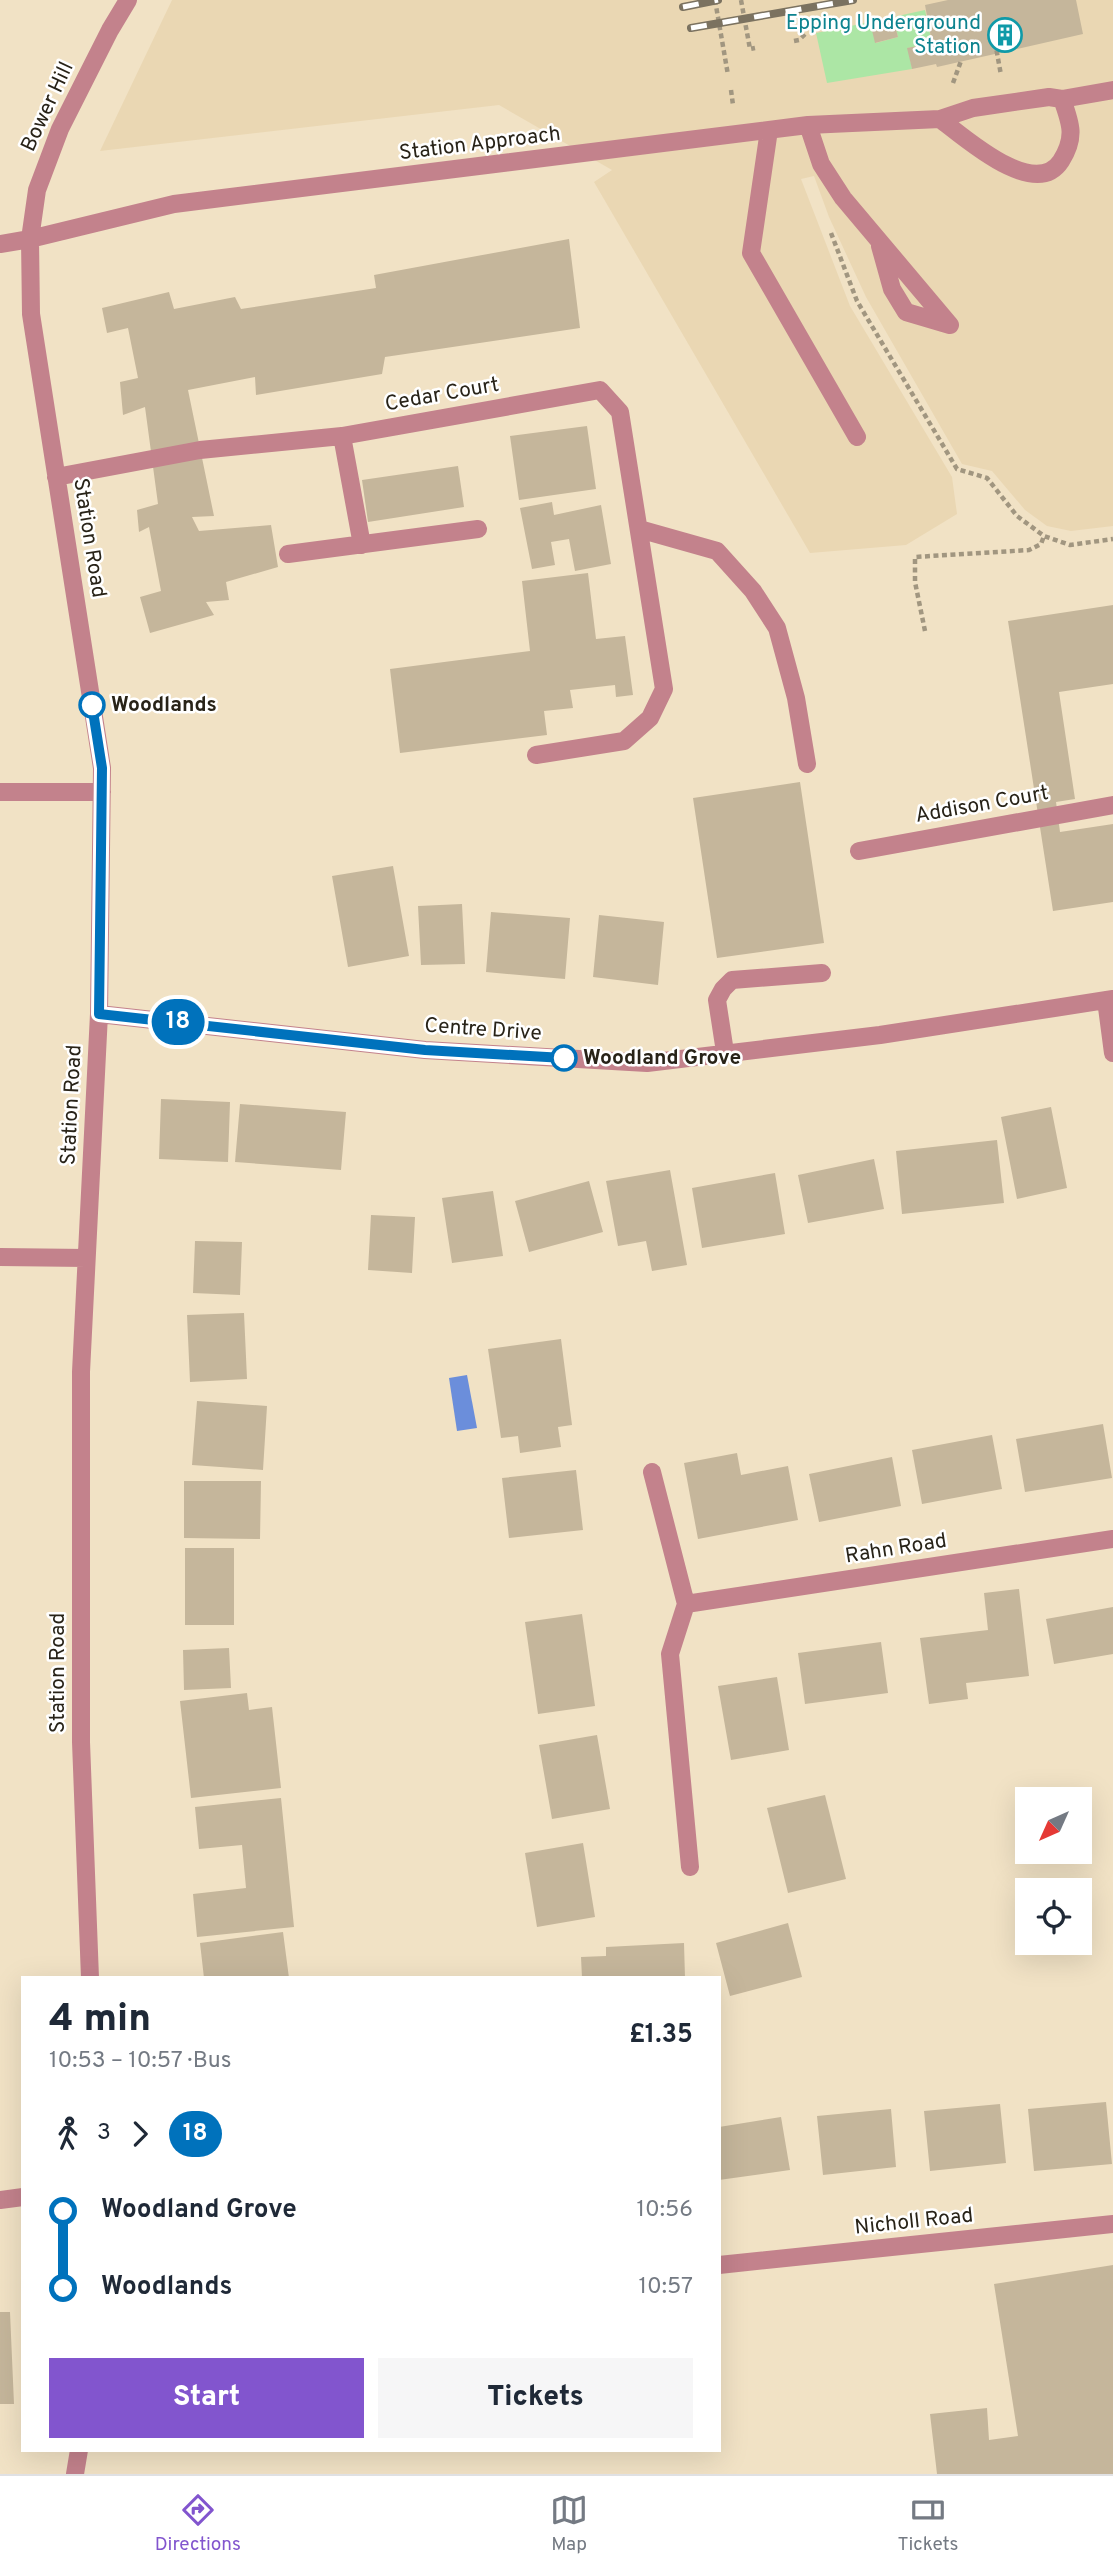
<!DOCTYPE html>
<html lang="en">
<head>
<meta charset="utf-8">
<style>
  :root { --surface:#fff; --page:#f6f6f7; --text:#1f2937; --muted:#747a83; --line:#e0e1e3; --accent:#8255ce }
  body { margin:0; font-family:Overpass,sans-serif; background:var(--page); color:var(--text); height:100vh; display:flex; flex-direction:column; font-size:26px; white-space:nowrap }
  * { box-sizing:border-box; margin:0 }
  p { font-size:23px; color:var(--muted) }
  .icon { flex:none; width:38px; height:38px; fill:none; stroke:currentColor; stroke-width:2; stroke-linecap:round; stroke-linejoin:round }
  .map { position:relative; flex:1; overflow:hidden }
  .panel { position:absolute; left:21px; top:1976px; width:700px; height:476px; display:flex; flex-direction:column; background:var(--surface); border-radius:0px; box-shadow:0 7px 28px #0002 }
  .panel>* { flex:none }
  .badge { padding:0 14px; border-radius:23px; font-size:24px; line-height:46px }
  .needle { width:46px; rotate:225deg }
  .controls { position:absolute; left:1015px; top:1787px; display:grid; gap:14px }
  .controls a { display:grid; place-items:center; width:77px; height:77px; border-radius:0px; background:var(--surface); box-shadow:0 7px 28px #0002; font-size:35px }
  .map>.badge { position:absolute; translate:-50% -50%; box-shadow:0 0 0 4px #fff }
  .legs { display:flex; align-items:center; gap:10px; height:77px; padding:0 28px; font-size:23px }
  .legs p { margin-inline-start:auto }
  .overview { display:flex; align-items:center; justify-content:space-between; height:119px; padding:0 28px }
  h1 { font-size:38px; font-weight:800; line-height:52px }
  .cta { display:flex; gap:14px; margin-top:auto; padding:14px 28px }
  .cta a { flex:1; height:80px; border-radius:0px; background:var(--accent); color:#fff; font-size:28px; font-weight:800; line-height:80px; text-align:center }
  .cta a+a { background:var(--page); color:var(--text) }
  ul { padding:0 28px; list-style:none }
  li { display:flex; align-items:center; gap:24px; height:77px; font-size:26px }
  li i { display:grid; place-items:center; width:10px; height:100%; margin:0 9px; background:currentColor }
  li i::after { content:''; width:18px; height:18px; margin:-9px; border:5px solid; border-radius:50%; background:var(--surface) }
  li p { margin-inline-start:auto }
  li:first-child i { background:linear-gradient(#0000 50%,currentColor 0) }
  li:last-child i { background:linear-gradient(currentColor 50%,#0000 0) }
  .dock { display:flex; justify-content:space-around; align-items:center; height:98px; border-top:2px solid var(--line); background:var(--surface); font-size:19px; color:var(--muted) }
  .dock a { display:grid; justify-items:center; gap:4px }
  .dock .active { color:var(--accent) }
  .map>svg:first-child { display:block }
</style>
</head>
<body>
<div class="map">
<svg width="1113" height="2474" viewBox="0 0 1113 2474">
  <rect width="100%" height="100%" fill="#f1e2c5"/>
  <!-- built -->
  <path fill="#ead7b3" d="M172,0H1113V526L1071,531L1047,526L1025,510L992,471L962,464L866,297L829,217L814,176L801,179L850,306L952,477L957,514L906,545L810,553L594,182L612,170L499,105L100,151Z"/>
  <!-- green -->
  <path fill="#ace6a5" d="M925,10L932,43L908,48L912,69L827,83L816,33L870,22L876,43L898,37L893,17Z"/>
  <!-- water -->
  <path fill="#6b8edb" d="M467,1375L477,1428L457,1431L449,1378Z"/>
  <!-- building -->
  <path fill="#c5b69b" d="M948,0H1076L1083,34L937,67L936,64L912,69L907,48L932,43L925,5Z
    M838,17L840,25L825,28L824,19Z
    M893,17L898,37L875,43L870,22Z
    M569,239L580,328L385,357L382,374L256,395L255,377L188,390L214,516L192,517L199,531L271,525L278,567L226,582L229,600L206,602L214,615L150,633L140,597L161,591L149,527L139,532L137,510L158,504L145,407L123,415L120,382L138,378L128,328L107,333L102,308L169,292L174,309L235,297L241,309L376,288L374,275Z
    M587,426L596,489L519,500L510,436Z
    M458,466L464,507L368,522L362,480Z
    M552,502L554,515L601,505L611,564L575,571L569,539L551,542L555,565L532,569L520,508Z
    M588,573L596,639L625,636L633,695L616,697L615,685L570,690L573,708L544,711L547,735L400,753L390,669L530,651L522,581Z
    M1113,605V684L1059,692L1075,799L1056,802L1060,832L1113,824V902L1053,911L1008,621Z
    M800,782L824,943L717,958L693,798Z
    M393,866L409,956L348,967L332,876Z
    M462,904L465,964L421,965L418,906Z
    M491,912L570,918L565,979L486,972Z
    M599,915L664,922L658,985L593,977Z
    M161,1099L230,1102L228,1162L159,1159Z
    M240,1104L346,1112L341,1170L235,1162Z
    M1051,1107L1067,1188L1017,1199L1001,1117Z
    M997,1140L1004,1203L902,1214L896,1151Z
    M874,1159L884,1209L808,1223L798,1175Z
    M670,1170L687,1265L652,1271L646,1241L618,1246L606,1181Z
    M775,1173L785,1234L702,1248L692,1188Z
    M589,1181L603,1232L529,1252L515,1201Z
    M493,1191L503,1256L452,1263L442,1198Z
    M371,1215L415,1217L412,1273L368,1270Z
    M195,1241L242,1242L240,1295L193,1293Z
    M244,1313L247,1379L190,1382L187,1315Z
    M561,1339L572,1425L558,1427L561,1447L520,1453L518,1436L501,1438L488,1349Z
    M197,1401L267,1406L263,1470L192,1465Z
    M1103,1424L1112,1478L1025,1492L1016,1439Z
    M992,1435L1002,1489L922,1504L912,1450Z
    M737,1453L741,1475L788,1466L798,1520L698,1539L684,1463Z
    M892,1457L901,1506L819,1522L809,1474Z
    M576,1470L583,1530L509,1538L502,1478Z
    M184,1481H261L260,1539L184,1538Z
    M185,1548H234V1625H185Z
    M1019,1589L1029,1676L966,1683L968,1699L929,1704L920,1638L988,1630L984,1593Z
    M1113,1607V1654L1054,1664L1046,1619Z
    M582,1614L595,1706L538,1714L525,1622Z
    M881,1642L888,1693L805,1704L798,1653Z
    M229,1648L231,1688L184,1690L183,1650Z
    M777,1677L789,1750L731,1760L718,1686Z
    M247,1693L249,1710L272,1707L281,1788L191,1798L180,1701Z
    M597,1735L610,1809L552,1819L539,1745Z
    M825,1795L846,1879L788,1893L767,1808Z
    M281,1798L294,1927L197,1937L193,1894L246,1888L242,1845L199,1849L195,1807Z
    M583,1843L595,1917L537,1927L525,1853Z
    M788,1923L802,1977L730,1996L716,1943Z
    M283,1932L289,1978H204L200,1943Z
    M684,1943L685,1978H582L581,1957L606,1956V1947Z
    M1106,2102L1112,2164L1034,2171L1028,2109Z
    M1000,2104L1006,2163L930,2171L924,2111Z
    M891,2109L896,2167L823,2175L817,2116Z
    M781,2117L790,2170L719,2180V2127Z
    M1113,2265V2474H937L930,2414L987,2408L989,2440L1018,2436L994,2284Z
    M0,2312H10L14,2404H0Z"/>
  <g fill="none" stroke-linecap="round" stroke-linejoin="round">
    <!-- path -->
    <path stroke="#a19680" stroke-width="4.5" stroke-dasharray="5 3.5" stroke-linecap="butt" d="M715,0L728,75
      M741,0L750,49L755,48
      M794,41L799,40L805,34
      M995,42L1001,75
      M953,83L961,61
      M731,90L733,105
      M831,233L857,301L957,469L987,478L1017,516L1044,536L1070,545L1113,539
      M925,631L915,582V557L1029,550L1041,544L1044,536"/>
    <!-- minor -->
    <path stroke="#c3828c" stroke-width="18" d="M1062,99L1113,90
      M808,125L821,164L843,198L950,325
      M769,130L751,253L857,437
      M0,244L30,239L174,204L808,125L940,119L973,108L1049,97L1062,99C1071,124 1076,137 1061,161C1035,201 964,137 940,119
      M880,246L892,289L906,312L950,325
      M342,436L362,545
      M56,477L200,450L342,436L600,390L620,412L664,689L650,718L624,741L536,755
      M639,529L717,551L753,591L777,628L796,698L807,764
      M288,554L478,529
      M0,792H102
      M859,851L1113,805
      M1106,1000L1113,1053
      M99,1014L425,1050L647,1063L880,1035L1113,999
      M725,1052L717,1000L723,989L732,980L822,973
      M0,1257L86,1258
      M652,1472L686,1604
      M690,1867L670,1654L686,1604L1113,1539
      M90,1978L81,1742V1372L99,1014L102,768L31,314L30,239L37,190L60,129L110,30L128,0
      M0,2200L23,2197
      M719,2265L1113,2224
      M75,2474L79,2450"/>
    <!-- rail casing -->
    <g stroke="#7b7260" stroke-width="8">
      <path id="rail" d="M683,7L718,0
        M691,28L853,0"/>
    </g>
    <!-- rail -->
    <use href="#rail" stroke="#fff" stroke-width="5" stroke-dasharray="16" stroke-linecap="butt"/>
  </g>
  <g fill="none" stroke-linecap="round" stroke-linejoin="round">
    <!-- line-1 casing -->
    <g stroke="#fff" stroke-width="16">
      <path id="line-1" d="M92,705L102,768L99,1014L425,1050L564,1058"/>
    </g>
    <!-- line-1 -->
    <use href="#line-1" stroke="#0072bc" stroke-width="10"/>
  </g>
  <!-- icons -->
  <defs>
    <g id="building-ring" transform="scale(1.75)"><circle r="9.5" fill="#fff" stroke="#0f9aa8" stroke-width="1.5"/><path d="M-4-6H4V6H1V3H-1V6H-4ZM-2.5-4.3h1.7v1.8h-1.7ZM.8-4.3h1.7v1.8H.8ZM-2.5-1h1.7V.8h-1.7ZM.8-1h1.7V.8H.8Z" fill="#0f9aa8"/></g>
  </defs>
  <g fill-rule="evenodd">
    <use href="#building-ring" x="1005" y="35"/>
  </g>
  <!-- markers -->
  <g fill="#fff" stroke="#0072bc" stroke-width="3.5">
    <circle cx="92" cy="705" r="12"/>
    <circle cx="564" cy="1058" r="12"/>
  </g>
  <g text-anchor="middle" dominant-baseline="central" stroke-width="5" stroke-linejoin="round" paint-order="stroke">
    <!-- culture labels -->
    <g font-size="21" fill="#0d838f" stroke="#fff" text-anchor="end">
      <text x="981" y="23">Epping Underground<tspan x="981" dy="24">Station</tspan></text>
    </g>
    <!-- street labels -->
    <g font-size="21" fill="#282318" stroke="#fff">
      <text transform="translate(48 107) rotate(-65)">Bower Hill</text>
      <text transform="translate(480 144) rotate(-7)">Station Approach</text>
      <text transform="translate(442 395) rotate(-10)">Cedar Court</text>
      <text transform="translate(89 538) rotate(81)">Station Road</text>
      <text transform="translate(982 805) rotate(-10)">Addison Court</text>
      <text transform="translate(483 1030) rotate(4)">Centre Drive</text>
      <text transform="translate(72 1105) rotate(-87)">Station Road</text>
      <text transform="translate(896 1549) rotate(-9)">Rahn Road</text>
      <text transform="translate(58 1673) rotate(-90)">Station Road</text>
      <text transform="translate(914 2222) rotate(-6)">Nicholl Road</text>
    </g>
    <!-- stop labels -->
    <g font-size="21" font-weight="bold" fill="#282318" stroke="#fff" text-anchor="start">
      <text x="111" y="705">Woodlands</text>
      <text x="583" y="1058">Woodland Grove</text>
    </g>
  </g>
</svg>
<div class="controls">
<a><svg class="needle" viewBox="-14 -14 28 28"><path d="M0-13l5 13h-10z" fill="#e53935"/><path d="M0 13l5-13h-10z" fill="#747a83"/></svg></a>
<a><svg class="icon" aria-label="locate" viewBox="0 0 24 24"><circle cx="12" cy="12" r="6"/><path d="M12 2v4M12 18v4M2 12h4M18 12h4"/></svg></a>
</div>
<b class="badge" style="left:178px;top:1022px;background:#0072bc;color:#fff">18</b>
<section class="panel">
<div class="overview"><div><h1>4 min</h1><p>10:53 – 10:57 · Bus</p></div><b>£1.35</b></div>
<div class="legs"><svg class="icon" aria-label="walk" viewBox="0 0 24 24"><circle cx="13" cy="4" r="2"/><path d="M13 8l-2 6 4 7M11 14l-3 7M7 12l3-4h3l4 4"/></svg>3<svg class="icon" aria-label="forward" viewBox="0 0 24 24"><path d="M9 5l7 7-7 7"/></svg><b class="badge" style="background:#0072bc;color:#fff">18</b></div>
<ul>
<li><i style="color:#0072bc"></i><b>Woodland Grove</b><p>10:56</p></li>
<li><i style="color:#0072bc"></i><b>Woodlands</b><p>10:57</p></li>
</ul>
<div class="cta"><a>Start</a><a>Tickets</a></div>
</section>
</div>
<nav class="dock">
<a class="active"><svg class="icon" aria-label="directions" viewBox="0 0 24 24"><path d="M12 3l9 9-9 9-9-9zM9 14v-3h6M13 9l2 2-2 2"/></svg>Directions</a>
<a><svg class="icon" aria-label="map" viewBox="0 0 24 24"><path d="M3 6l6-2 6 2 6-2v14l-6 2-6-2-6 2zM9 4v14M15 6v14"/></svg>Map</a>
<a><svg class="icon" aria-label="tickets" viewBox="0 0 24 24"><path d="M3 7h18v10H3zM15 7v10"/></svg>Tickets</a>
</nav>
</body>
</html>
